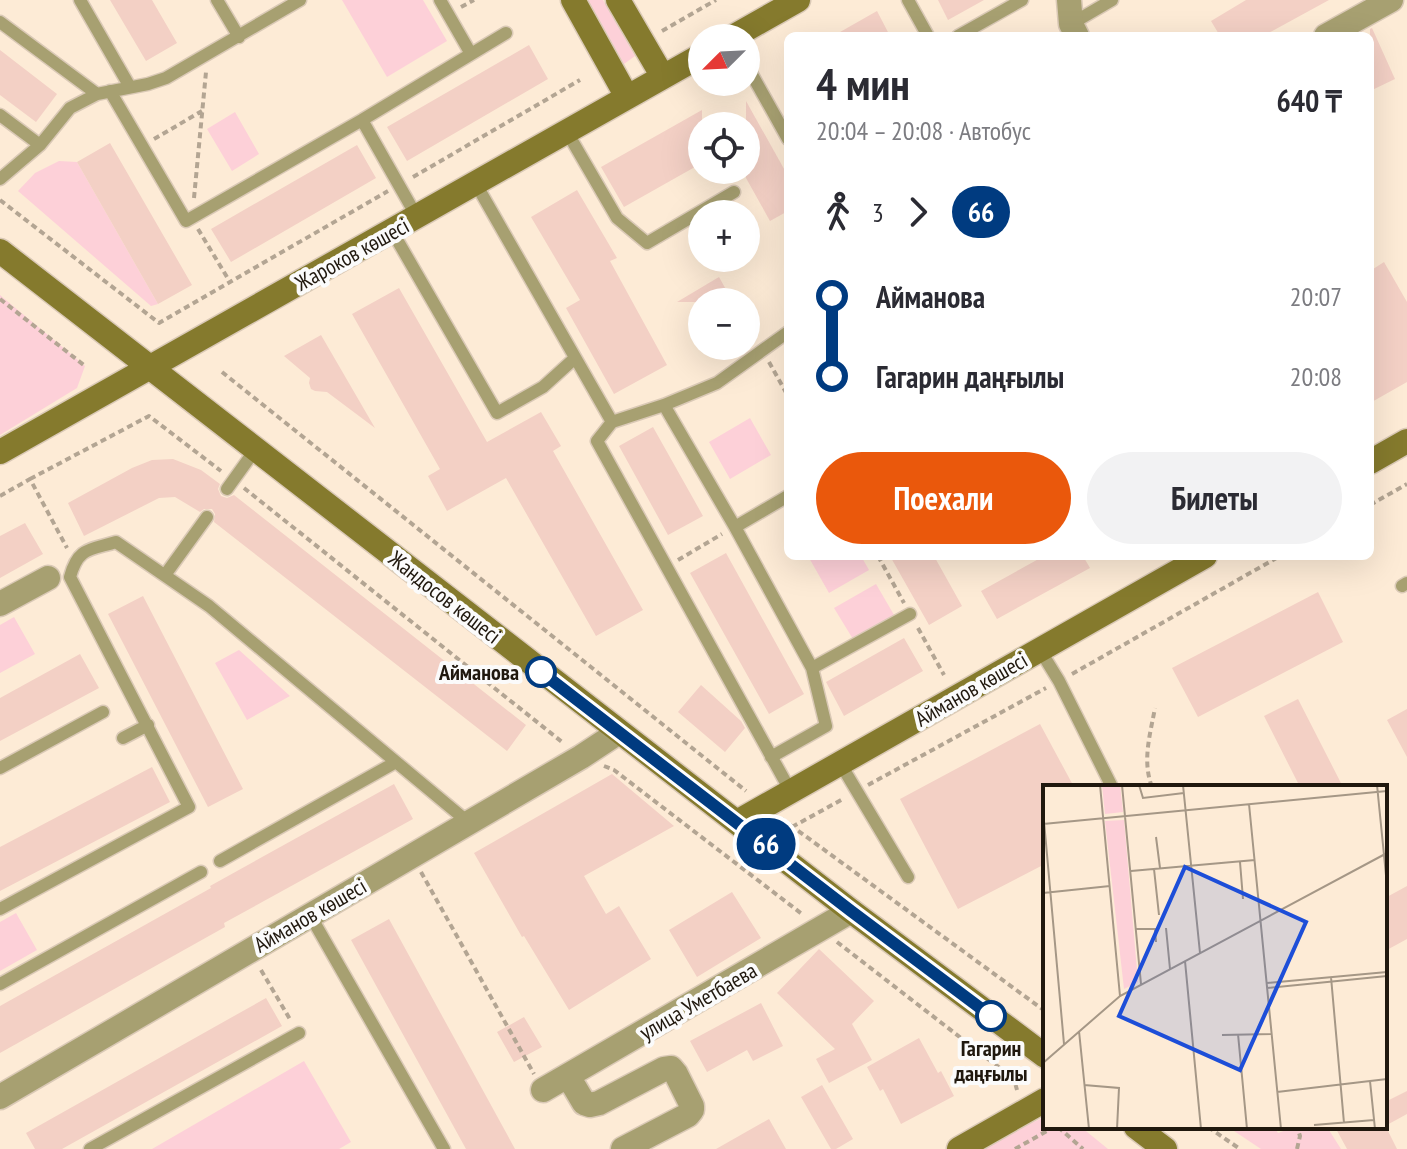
<!DOCTYPE html>
<html lang="ru">
<head>
<meta charset="utf-8">
<style>
  :root { --surface:#fff; --page:#f2f2f3; --text:#2b2b33; --muted:#7c7c81; --accent:#ea580c }
  body { margin:0; font-family:"PT Sans Narrow",sans-serif; background:var(--page); color:var(--text); height:100vh; display:flex; flex-direction:column; font-size:30px; white-space:nowrap }
  * { box-sizing:border-box; margin:0 }
  p { font-size:26px; color:var(--muted) }
  .icon { flex:none; width:44px; height:44px; fill:none; stroke:currentColor; stroke-width:2; stroke-linecap:round; stroke-linejoin:round }
  .map { position:relative; flex:1; overflow:hidden }
  .drawer { position:absolute; left:784px; top:32px; width:590px; height:528px; display:flex; flex-direction:column; background:var(--surface); border-radius:12px; box-shadow:0 8px 32px #0002 }
  .drawer>* { flex:none }
  .badge { padding:0 16px; border-radius:26px; font-size:28px; line-height:52px }
  .needle { width:52px; rotate:246deg }
  .buttons { position:absolute; left:688px; top:24px; display:grid; gap:16px }
  .buttons a { display:grid; place-items:center; width:72px; height:72px; border-radius:50%; background:var(--surface); box-shadow:0 8px 32px #0002; font-size:40px }
  .map>.badge { position:absolute; translate:-50% -50%; box-shadow:0 0 0 4px #fff }
  .legs { display:flex; align-items:center; gap:12px; height:88px; padding:0 32px; font-size:26px }
  .legs p { margin-inline-start:auto }
  .head { display:flex; align-items:center; justify-content:space-between; height:136px; padding:0 32px }
  h1 { font-size:44px; font-weight:800; line-height:60px }
  .action { display:flex; gap:16px; margin-top:auto; padding:16px 32px }
  .action a { flex:1; height:92px; border-radius:48px; background:var(--accent); color:#fff; font-size:32px; font-weight:800; line-height:92px; text-align:center }
  .action a+a { background:var(--page); color:var(--text) }
  ul { padding:0 32px; list-style:none }
  li { display:flex; align-items:center; gap:28px; height:80px; font-size:30px }
  li i { display:grid; place-items:center; width:12px; height:100%; margin:0 10px; background:currentColor }
  li i::after { content:''; width:20px; height:20px; margin:-10px; border:6px solid; border-radius:50%; background:var(--surface) }
  li p { margin-inline-start:auto }
  li:first-child i { background:linear-gradient(#0000 50%,currentColor 0) }
  li:last-child i { background:linear-gradient(currentColor 50%,#0000 0) }
  .map>svg:first-child { display:block }
</style>
</head>
<body>
<div class="map">
<svg width="1407" height="1149" viewBox="0 0 1407 1149">
  <rect width="100%" height="100%" fill="#fdebd6"/>
  <!-- green -->
  <path fill="#fdd0d8" d="M342,0H423L447,41L387,77Z
    M588,0H603L635,56L624,64Z
    M235,112L259,154L232,171L207,129Z
    M59,161L77,162L158,304L151,306L18,191L35,173Z
    M0,295L85,366L77,388L0,435Z
    M750,418L771,455L730,479L709,442Z
    M808,556H861L869,570L829,593Z
    M876,584L897,620L856,644L834,608Z
    M14,617L35,654L0,673V625Z
    M239,650L290,696L247,720L215,663Z
    M16,913L37,950L0,971V922Z
    M304,1061L351,1142L339,1149H152Z
    M1045,1117V1127H1081L1108,1149H984L1022,1127Z
    M1228,1127H1274L1278,1133L1294,1127H1327L1341,1149H1261Z"/>
  <!-- building -->
  <path fill="#f3d0c5" d="M110,0H152L177,43L146,61Z
    M938,0H984L948,20Z
    M1246,0H1329L1263,36H1220L1211,21Z
    M877,11L890,36H833Z
    M1372,28L1395,79L1370,91V29Z
    M529,45L548,79L407,161L387,127Z
    M0,50L57,94L36,122L0,95Z
    M746,101L788,176V211L770,221L746,178Z
    M702,110V163L624,207L601,167Z
    M110,143L192,285L158,304L77,162Z
    M357,145L376,178L231,262L211,229Z
    M577,190L617,258L610,261L667,365L614,394L566,308L580,300L531,217Z
    M1384,262L1407,302V382L1370,403V271Z
    M719,277L733,302H677Z
    M399,288L487,442L541,412L561,446L553,451L643,610L596,636L506,478L447,511L428,476L440,469L352,314Z
    M321,335L375,428L327,392L315,391L311,389L309,383L310,378L284,356Z
    M653,427L703,516L668,535L619,446Z
    M173,459L201,470L220,484L218,489L221,496L227,498L234,495L526,725L507,751L214,522L215,514L212,509H204L200,512L175,497L159,498L84,536L68,503L132,468L152,460Z
    M25,523L43,554L0,578V536Z
    M726,553L804,694L769,714L690,573Z
    M890,556H934L962,606L929,625Z
    M1044,556H1083L1090,568L997,619L981,591Z
    M1318,592L1343,642L1198,717L1172,668Z
    M143,596L243,789L208,807L108,614Z
    M904,638L923,671L844,716L826,682Z
    M80,654L99,688L0,741V698Z
    M701,685L741,721L745,728L725,752L678,712Z
    M1298,699L1343,787H1300L1264,716Z
    M1407,709V757L1387,720Z
    M1040,724L1074,787H1045V864L958,909L900,799Z
    M152,767L170,802L0,891V847Z
    M612,774L674,826L584,876L606,914L619,906L651,959L569,1010L524,936L522,937L474,853Z
    M394,784L413,819L224,923L225,927L0,1053V1006L211,888L210,886Z
    M1407,886V939L1385,951V898Z
    M732,892L761,938L697,977L669,930Z
    M389,919L515,1149H466L351,940Z
    M819,949L874,1001L852,1024L872,1060L829,1083L816,1059L835,1049L777,993Z
    M266,998L282,1026L62,1149H35L26,1133Z
    M761,1003L783,1046L753,1061L747,1050L707,1072L690,1041Z
    M524,1017L542,1047L514,1062L497,1032Z
    M919,1038L938,1073L941,1071L954,1096L901,1124L883,1089L880,1091L867,1067Z
    M822,1085L853,1139L836,1149H831L801,1097Z
    M1407,1091V1114L1385,1126V1102Z
    M769,1119L786,1149H716Z
    M1335,1127H1386L1397,1149H1347Z"/>
  <g fill="none" stroke-linecap="round" stroke-linejoin="round">
    <!-- lane casing -->
    <g stroke="#dac9b6" stroke-width="15">
      <path id="lane" d="M80,0L130,87
        M217,0L239,37
        M440,0L471,54
        M908,0L928,36
        M0,22L97,94
        M1071,24L1112,0
        M958,36L1022,0
        M746,64L788,139
        M110,91L186,221L362,120L506,33
        M0,115L40,145
        M362,120L417,217
        M567,132L617,218L647,243L734,192
        M0,179L40,145L70,108L97,94L148,84L166,78L300,0
        M476,184L612,422L597,441L791,792
        M392,231L497,413L543,387L575,358
        M664,405L735,527L812,668L826,726L771,757
        M612,422L664,405L717,383L788,332
        M227,489L255,450
        M735,527L788,496
        M165,575L207,517
        M1402,586L1407,583
        M1040,650L1059,681L1112,787
        M812,668L910,614
        M123,738L148,725
        M840,763L908,877
        M0,768L103,712
        M220,861L396,762
        M0,909L189,807L70,577C78,547 90,550 116,542L209,606L468,822
        M310,915L444,1149
        M0,984L201,872
        M90,1149L299,1033"/>
    </g>
    <!-- street casing -->
    <g stroke="#dac9b6" stroke-width="27">
      <path id="street" d="M1069,0L1071,24L1077,36
        M1326,36L1391,0
        M0,604L48,578
        M568,1076L584,1103L590,1105L599,1103L664,1069L671,1068L676,1074L692,1106V1110L688,1115L623,1149
        M543,1090L851,911
        M0,1097L581,757L619,732"/>
    </g>
    <!-- secondary casing -->
    <g stroke="#dac9b6" stroke-width="27">
      <path id="secondary" d="M573,0L627,97
        M618,0L663,77
        M731,38L798,0
        M0,251L851,911L1045,1056
        M0,452L702,55
        M1370,462L1407,441
        M737,822L1205,556
        M1136,1127L1165,1149
        M959,1149L1045,1100"/>
    </g>
    <!-- path -->
    <path stroke="#b3a593" stroke-width="4" stroke-dasharray="6 4" stroke-linecap="butt" d="M461,7L474,0
      M662,31L716,0
      M154,139L202,111
      M413,177L580,80
      M194,198L206,72
      M0,200L159,323L388,191
      M198,229L230,282
      M0,299L85,366
      M769,362L788,396
      M222,372L746,791
      M30,479L149,416L221,471
      M244,488L562,742
      M0,496L30,479L67,548
      M1370,505L1407,484
      M878,556L904,603
      M678,560L722,534
      M918,628L944,675
      M1072,674L1280,556
      M604,766L614,770L802,914
      M868,785L1046,688
      M1152,787C1142,761 1150,735 1155,708
      M782,819L1045,1011
      M792,827L843,799
      M421,872L534,1074
      M837,942L1014,1079L1017,1090
      M261,970L291,1021
      M1058,1127L1083,1149
      M1208,1127L1240,1149
      M1015,1149L1054,1127
      M1297,1149L1300,1136L1297,1127"/>
    <!-- lane -->
    <use href="#lane" stroke="#a7a071" stroke-width="12"/>
    <!-- street -->
    <use href="#street" stroke="#a7a071" stroke-width="24"/>
    <!-- secondary -->
    <use href="#secondary" stroke="#857a2d" stroke-width="24"/>
  </g>
  <g fill="none" stroke-linecap="round" stroke-linejoin="round">
    <!-- line-1 casing -->
    <g stroke="#fff" stroke-width="18">
      <path id="line-1" d="M541,672L851,911L991,1016"/>
    </g>
    <!-- line-1 -->
    <use href="#line-1" stroke="#003b80" stroke-width="12"/>
  </g>
  <!-- markers -->
  <g fill="#fff" stroke="#003b80" stroke-width="4">
    <circle cx="541" cy="672" r="14"/>
    <circle cx="991" cy="1016" r="14"/>
  </g>
  <g text-anchor="middle" dominant-baseline="central" stroke-width="8" stroke-linejoin="round" paint-order="stroke">
    <!-- street labels -->
    <g font-size="22" fill="#20180e" stroke="#fbfbfb">
      <text transform="translate(352 254) rotate(-29)">Жароков көшесі</text>
      <text transform="translate(445 597) rotate(38)">Жандосов көшесі</text>
      <text transform="translate(971 689) rotate(-30)">Айманов көшесі</text>
      <text transform="translate(310 915) rotate(-30)">Айманов көшесі</text>
      <text transform="translate(698 1001) rotate(-30)">улица Уметбаева</text>
    </g>
    <!-- stop labels -->
    <g font-size="22" font-weight="bold" fill="#20180e" stroke="#fbfbfb" text-anchor="end">
      <text x="519" y="672">Айманова</text>
      <text x="991" y="1048" text-anchor="middle">Гагарин<tspan x="991" dy="25">даңғылы</tspan></text>
    </g>
  </g>
  <!-- overview -->
  <g transform="translate(1043 785)">
    <rect width="344" height="344" fill="#fdebd6"/>
    <path d="M59,0H77L80,27L62,29ZM81,35L95,197L81,204L62,36Z" fill="#fdd0d8"/>
    <path fill="none" stroke="#a59786" stroke-width="2" d="M57,0L77,211M79,0L98,199M96,0L100,13L141,8M140,0L157,168M334,0L341,70M206,19L238,344M0,25L21,259M0,39L344,6M113,52L117,83M341,70L344,101M197,77L200,114M111,84L116,130M88,86L212,75M0,108L67,101M123,143L127,184M93,144H112L113,157M142,176L158,344M288,192L301,338M224,198L344,187M224,203L344,191M36,246L46,344M195,249L204,344M179,250L229,249M0,278L77,211L344,68M327,296L332,344M41,300L76,303L74,344M234,307L344,294M271,340L331,335"/>
    <path fill="#1d4ed8" fill-opacity="0.15" stroke="#1d4ed8" stroke-width="4" d="M142,82L263,137L197,285L76,231Z"/>
    <rect width="344" height="344" fill="none" stroke="#20180e" stroke-width="4"/>
  </g>
</svg>
<div class="buttons">
<a><svg class="needle" viewBox="-14 -14 28 28"><path d="M0-13l5 13h-10z" fill="#e53935"/><path d="M0 13l5-13h-10z" fill="#7c7c81"/></svg></a>
<a><svg class="icon" aria-label="locate" viewBox="0 0 24 24"><circle cx="12" cy="12" r="6"/><path d="M12 2v4M12 18v4M2 12h4M18 12h4"/></svg></a>
<a>+</a>
<a>−</a>
</div>
<b class="badge" style="left:766px;top:844px;background:#003b80;color:#fff">66</b>
<section class="drawer">
<div class="head"><div><h1>4 мин</h1><p>20:04 – 20:08 · Автобус</p></div><b>640 ₸</b></div>
<div class="legs"><svg class="icon" aria-label="walk" viewBox="0 0 24 24"><circle cx="13" cy="4" r="2"/><path d="M13 8l-2 6 4 7M11 14l-3 7M7 12l3-4h3l4 4"/></svg>3<svg class="icon" aria-label="forward" viewBox="0 0 24 24"><path d="M9 5l7 7-7 7"/></svg><b class="badge" style="background:#003b80;color:#fff">66</b></div>
<ul>
<li><i style="color:#003b80"></i><b>Айманова</b><p>20:07</p></li>
<li><i style="color:#003b80"></i><b>Гагарин даңғылы</b><p>20:08</p></li>
</ul>
<div class="action"><a>Поехали</a><a>Билеты</a></div>
</section>
</div>
</body>
</html>
